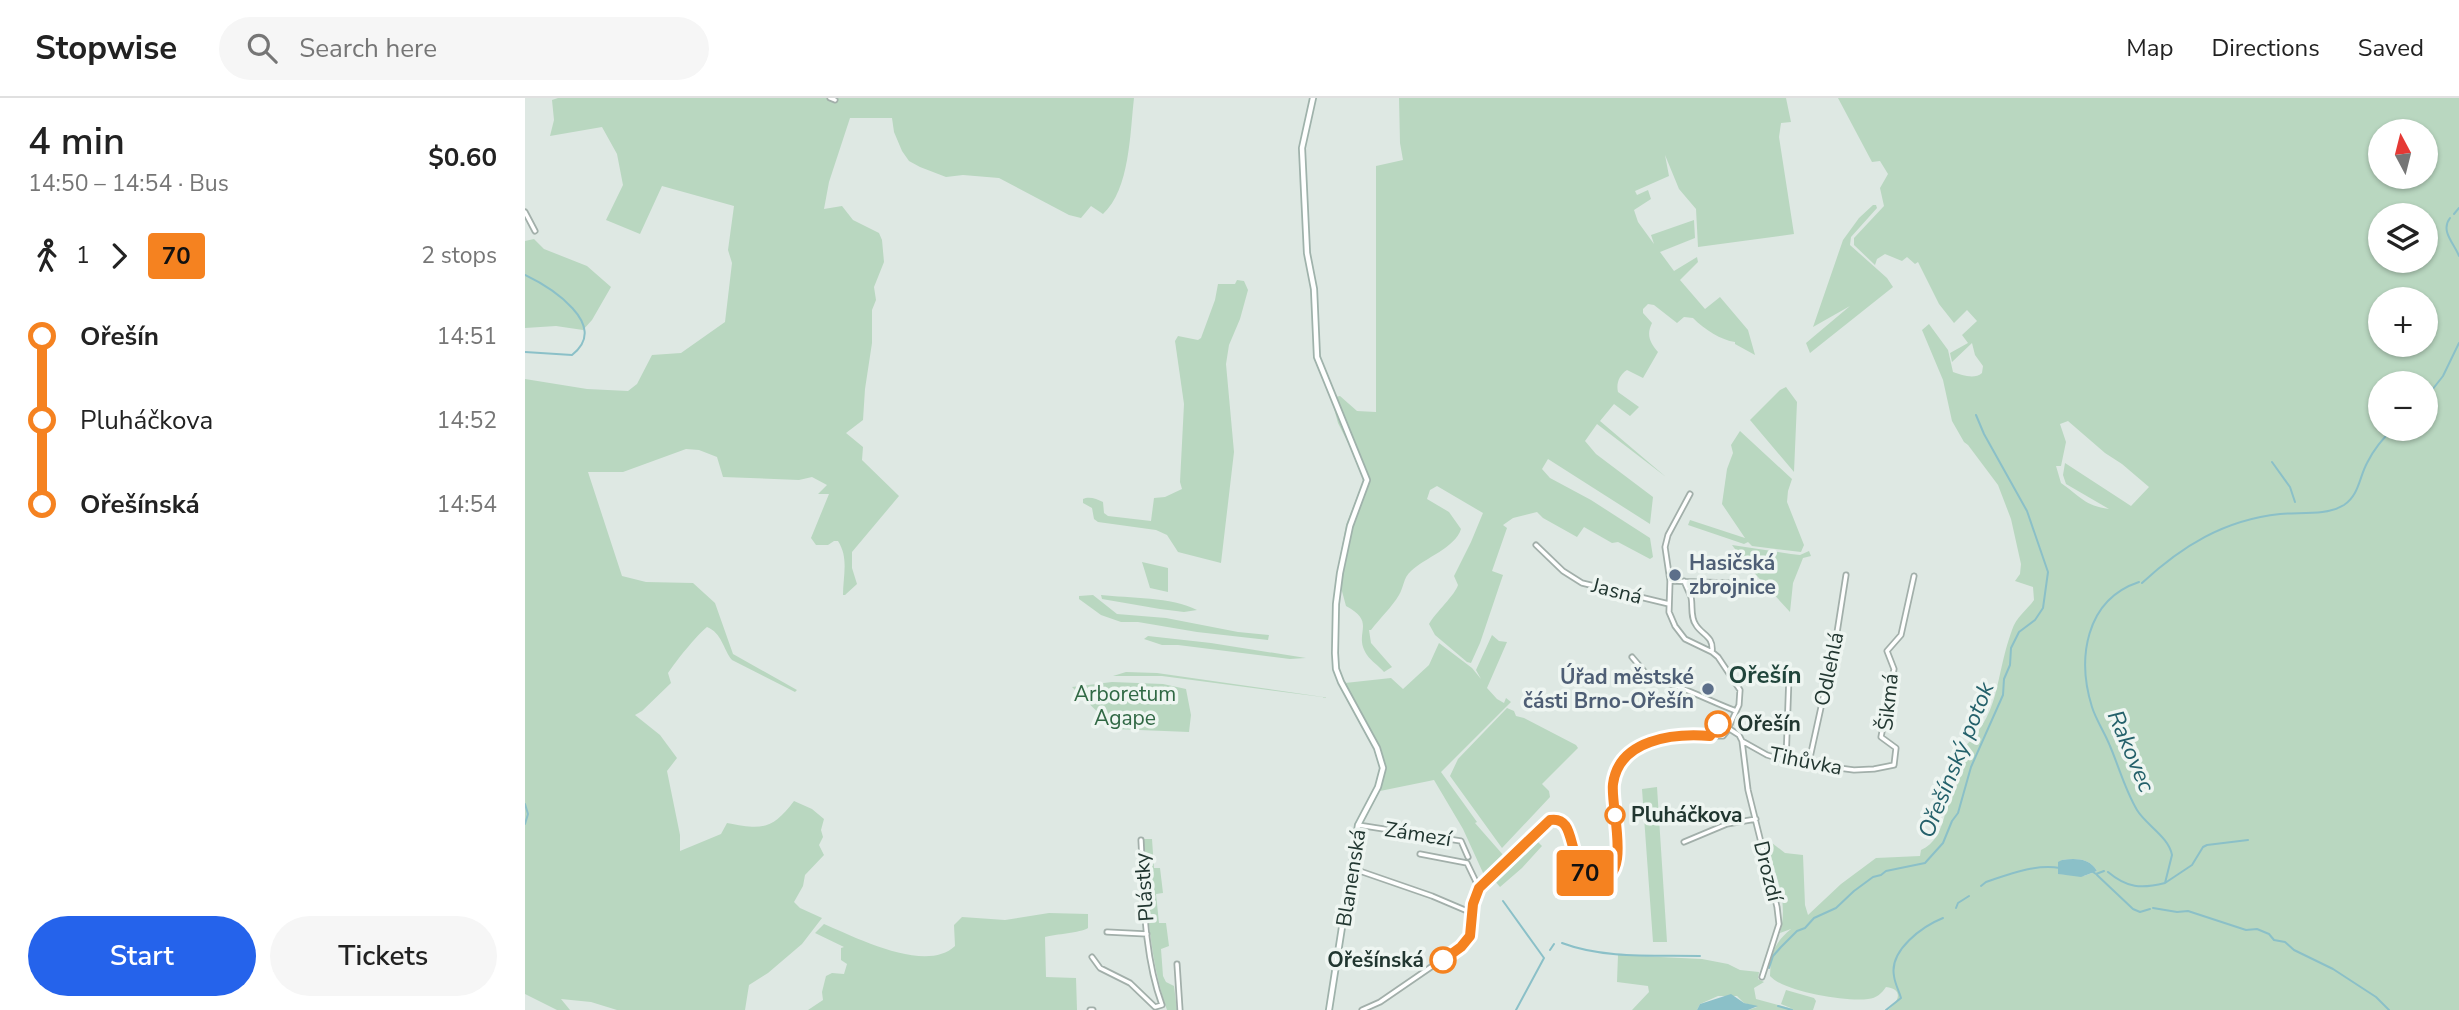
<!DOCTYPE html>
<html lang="en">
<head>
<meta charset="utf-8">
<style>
  :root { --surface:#fff; --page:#f6f6f6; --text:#222; --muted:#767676; --line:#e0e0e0; --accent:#2563eb }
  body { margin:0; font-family:"Nunito Sans",sans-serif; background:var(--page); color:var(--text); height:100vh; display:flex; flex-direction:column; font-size:26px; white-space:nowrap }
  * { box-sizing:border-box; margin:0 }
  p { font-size:23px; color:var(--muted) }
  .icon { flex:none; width:38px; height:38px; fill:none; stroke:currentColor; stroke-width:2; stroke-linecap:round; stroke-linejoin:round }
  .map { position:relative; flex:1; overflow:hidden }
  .panel { display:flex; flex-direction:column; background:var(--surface); width:525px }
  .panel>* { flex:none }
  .badge { padding:0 14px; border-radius:5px; font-size:24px; line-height:46px }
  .needle { width:46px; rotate:353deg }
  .controls { position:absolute; left:1843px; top:21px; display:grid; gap:14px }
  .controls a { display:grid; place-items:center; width:70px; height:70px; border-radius:50%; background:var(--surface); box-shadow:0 2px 5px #0004; font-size:35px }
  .map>.badge { position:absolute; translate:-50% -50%; box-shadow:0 0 0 4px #fff }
  .legs { display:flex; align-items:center; gap:10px; height:77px; padding:0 28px; font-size:23px }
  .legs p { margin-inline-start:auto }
  .head { display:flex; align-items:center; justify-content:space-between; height:119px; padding:0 28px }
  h1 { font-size:38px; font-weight:600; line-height:52px }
  .cta { display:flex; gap:14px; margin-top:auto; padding:14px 28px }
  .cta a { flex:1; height:80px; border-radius:42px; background:var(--accent); color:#fff; font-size:28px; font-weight:600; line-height:80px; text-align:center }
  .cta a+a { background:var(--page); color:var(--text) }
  ul { padding:0 28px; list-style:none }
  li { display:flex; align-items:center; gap:24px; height:84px; font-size:26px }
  li i { display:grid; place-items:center; width:10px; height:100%; margin:0 9px; background:currentColor }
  li i::after { content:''; width:18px; height:18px; margin:-9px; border:5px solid; border-radius:50%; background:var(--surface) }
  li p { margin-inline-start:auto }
  li:first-child i { background:linear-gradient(#0000 50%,currentColor 0) }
  li:last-child i { background:linear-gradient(currentColor 50%,#0000 0) }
  header { display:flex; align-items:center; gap:42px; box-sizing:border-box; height:98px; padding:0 35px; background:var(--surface); border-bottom:2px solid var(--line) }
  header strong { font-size:33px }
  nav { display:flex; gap:38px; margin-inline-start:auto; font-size:24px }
  .search { width:490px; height:63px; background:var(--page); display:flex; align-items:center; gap:18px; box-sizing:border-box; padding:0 24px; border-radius:38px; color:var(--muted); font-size:26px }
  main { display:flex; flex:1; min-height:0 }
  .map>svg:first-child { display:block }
</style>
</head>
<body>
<header>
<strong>Stopwise</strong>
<div class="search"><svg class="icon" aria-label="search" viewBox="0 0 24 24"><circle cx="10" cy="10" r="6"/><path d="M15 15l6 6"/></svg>Search here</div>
<nav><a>Map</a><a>Directions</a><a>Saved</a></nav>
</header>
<main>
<section class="panel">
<div class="head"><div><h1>4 min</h1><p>14:50 – 14:54 · Bus</p></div><b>$0.60</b></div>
<div class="legs"><svg class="icon" aria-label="walk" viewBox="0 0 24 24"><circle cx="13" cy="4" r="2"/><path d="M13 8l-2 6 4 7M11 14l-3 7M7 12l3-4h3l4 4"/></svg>1<svg class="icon" aria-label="forward" viewBox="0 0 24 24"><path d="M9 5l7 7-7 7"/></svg><b class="badge" style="background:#f58220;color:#111">70</b><p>2 stops</p></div>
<ul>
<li><i style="color:#f58220"></i><b>Ořešín</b><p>14:51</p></li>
<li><i style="color:#f58220"></i><span>Pluháčkova</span><p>14:52</p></li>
<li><i style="color:#f58220"></i><b>Ořešínská</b><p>14:54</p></li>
</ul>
<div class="cta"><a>Start</a><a>Tickets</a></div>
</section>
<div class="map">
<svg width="1934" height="912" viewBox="0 0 1934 912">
  <rect width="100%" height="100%" fill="#dee8e3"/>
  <!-- green -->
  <path fill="#b9d7c0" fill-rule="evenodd" d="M33,0H609C605,34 605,92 578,116L566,108L556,120L544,117L474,80L438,77L421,79L395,69L384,63L377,53L369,34L367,20H325L304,84L299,111L317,108L328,122L354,135L357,142L359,164L349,189L351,202L347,212V245L340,291L338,322L321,335L338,349L337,362L374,398L327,454V470L332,486L320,497H318C318,478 324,460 313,443H309L303,447H291L286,440L304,396H293L302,387L287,379L274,382L198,379L192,359L174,352L161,351L98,374H63L97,478L121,484L168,485L190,505L208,556L272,592L270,594L207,562C198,551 197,535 182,529C170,539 152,562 143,575L146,585L117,613L110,617L135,637L152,660L142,673L155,737V753L196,736L202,725C237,732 247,732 269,703L287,711L299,721L296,732L298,739L294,747L299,757L280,777L278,788L269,804L275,810L297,820L277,846L243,875L224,887L220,912H92L66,904L36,901L45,912H32L0,896V281L62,291L103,293L112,286L127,257L156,255L200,224L207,165L203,152L209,108L137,88L115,136L81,122L98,87L92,56L77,29L25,38L29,22L27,2Z
    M874,0H1261L1266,24L1256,25L1254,39L1269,136L1173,149L1171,111L1154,91L1140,57L1144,78L1110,93L1112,97L1123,92L1126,101L1109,112L1113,124L1129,146L1126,137L1169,122L1170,140L1135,154L1149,173L1172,159L1173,164L1155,182L1180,211L1195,199L1223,232L1230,257L1210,246V244C1196,242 1180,232 1168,220L1159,219L1152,225L1129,207L1123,206L1118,211V215L1127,225C1121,237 1125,245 1133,254L1118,280L1102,272C1094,277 1091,286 1093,294L1114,309L1105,318L1089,306L1075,323L1141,379L1072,326L1060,343L1071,356L1128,399L1125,426L1023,361L1017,371L1025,380L1066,402L1125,440L1128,459L1125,461L1093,444L1087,445L1059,429L1052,439L1018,420L1012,414L988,420L978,427L982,430L967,473L978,477L955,545L946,565L942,564L910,537L904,526C911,514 930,497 933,487L929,478L946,444L958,415L912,388L905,392L902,401L924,414L936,431C930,450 901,459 886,473C878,480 879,489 874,497C867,509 855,520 846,532H844L846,545L867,569L859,574C854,568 846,563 842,557C827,535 853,525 821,508L812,475L821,427L838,383L836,371L813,325L806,300L815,298L832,313L851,314V68L878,62L875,45Z
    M1313,0H1934V912H1363C1374,904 1379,891 1361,889C1356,896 1352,900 1343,901C1322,904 1259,894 1245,878C1246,856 1248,846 1266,831L1255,835C1264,801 1250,780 1243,748L1247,745L1260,755L1278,757L1280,807L1283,817L1316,786L1351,760L1395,758L1396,752C1424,741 1425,686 1426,661C1479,618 1467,588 1487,532C1491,519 1502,512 1509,502L1508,489L1490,483L1495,476L1496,466L1486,421L1473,387L1443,347L1439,344L1427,323L1418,282L1397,232L1404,226L1423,252L1428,274C1437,277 1449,282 1457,275L1458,268L1450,257L1447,245L1427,264L1425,255L1443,245L1437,237L1452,223L1442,212L1429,225L1414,206L1393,164L1390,166L1382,159L1377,163L1360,156L1352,161L1350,167L1329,147V140L1359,108L1355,90L1363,76L1355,63L1347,64ZM1855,33H1900V79H1855ZM1855,117H1900V163H1855ZM1855,201H1900V247H1855ZM1855,285H1900V331H1855ZM1543,323L1580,355L1597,366L1624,389L1606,408L1540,365L1538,377L1541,386L1584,411C1560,408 1555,398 1536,385L1531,368H1536L1541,344L1535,326ZM1537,762C1550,760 1565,760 1572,773L1559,778L1534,776L1533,769Z
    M1348,107H1351L1352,110L1326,139L1325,147L1362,180L1368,189L1285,255L1281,245L1325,208L1288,229L1318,142L1334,120Z
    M9,141L19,151L62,168L86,189L67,222L58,232L31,228L0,230V143Z
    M712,182L719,183L723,192L715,221L704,247L701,266L709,354L696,465L653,454L642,437L631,432L573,424L569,421L567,410L558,405V401C564,398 572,401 578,404L579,415L583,418L626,423L629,400L640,399L657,391L655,384L659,306L650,243L653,238L673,242L676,240L690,202L693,186H710Z
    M1261,289L1272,304L1269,374L1225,322L1255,292Z
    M1215,333L1267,381L1263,393L1262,404L1279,447L1276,454L1227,448L1223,444L1219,446L1163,427L1165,422L1220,440L1197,406L1202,371L1208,355L1206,347Z
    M1207,447L1266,456L1275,457L1284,453L1286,458L1278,460L1268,485L1265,514L1222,467Z
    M617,464L643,470V494L625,490Z
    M568,497L592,516L641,520L713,534L744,537L743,542L672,534L613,524H596L576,517L554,501V498Z
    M576,497C604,500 647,499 672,512L659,514L635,511L577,501Z
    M967,537L974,543L982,544L962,590L972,601L979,605L981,600L986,604L916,674L952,724L950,725L979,758L959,777L938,731L909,682L855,693L861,671L856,651L820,585L866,580L878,591L904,567L914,545L947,570L956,581L951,572Z
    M623,538L686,545L781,560L765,561L653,547H637L619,541Z
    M601,574L632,575L805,600L637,578H588Z
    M587,584L638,586L661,591L666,617L664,634L590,631L547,589Z
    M982,610L989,613L991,618L999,620L1051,647L1053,650L1017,686L1024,693L1025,699L977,750L925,678L933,661Z
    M1132,689L1142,844H1128L1117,691Z
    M617,741H627L629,770H635L638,795L631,796L634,825H641L644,848L636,851L638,878L641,884L649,888L652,912H642C623,858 622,798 617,741Z
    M1010,741L1017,748L997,770L975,789L969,782Z
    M524,815L563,816V830C555,835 531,836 520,839L521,879L551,880L552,912H283L298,902L297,894L301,878L307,875L319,876L322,866L316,862V850L319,849L290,835L299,826C330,839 401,876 430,848L429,827L437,819L480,822Z
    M1093,857L1177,861L1203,866L1215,872L1234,874L1233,881L1239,884L1229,890L1231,901L1268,911L1256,906L1261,892L1289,900L1291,903L1288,912H1223L1232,909L1219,905L1212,898H1193L1175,906L1172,912H1107L1124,894L1123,888L1092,884Z"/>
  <!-- water -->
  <path fill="#8bc0c8" d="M1537,762C1550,760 1565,760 1572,773L1556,779L1533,776V764Z
    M1206,896L1219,905L1233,908L1223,912H1172L1175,906Z"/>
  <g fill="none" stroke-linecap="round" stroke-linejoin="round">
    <!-- stream -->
    <path stroke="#8bc0c8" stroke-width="2" d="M1929,116L1934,110
      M1925,120C1915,133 1929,145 1934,158
      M0,177C25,189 86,227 47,257L0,254
      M1900,301L1918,278L1934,245
      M1747,364L1765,389L1770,404
      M1617,485C1657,448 1699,422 1755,416C1775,414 1801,418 1819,407C1834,397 1834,380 1842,365C1848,353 1858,340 1868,331
      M0,706L3,716L0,726
      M1568,774L1571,776L1579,773
      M1583,774C1602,790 1616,791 1640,785L1647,757C1644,739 1621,727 1612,712C1600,692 1594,669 1585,648C1580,635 1571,622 1567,609C1552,561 1560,502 1614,484
      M1572,777L1608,811L1615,814L1625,811
      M1640,785L1667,767L1678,749L1682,747L1723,742
      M1456,788L1461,784C1485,776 1509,766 1535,770
      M978,803L1019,860L991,912
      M1431,810L1433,805L1444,798
      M1628,810L1652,814L1663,813L1721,832L1732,831L1744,836L1749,842L1760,844L1769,852L1808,871L1851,899L1864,912
      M1037,845C1079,861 1130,857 1175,858
      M1025,852L1029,846
      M1244,870L1248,858L1256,849L1272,833L1280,830L1289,820L1311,810L1329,793L1348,779L1356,777L1361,773L1400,765L1418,745L1427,723L1433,715L1446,669L1478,597L1479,581L1485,567L1486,550L1494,534L1510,522L1518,510L1523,474L1502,413L1459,336L1451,317
      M1253,908L1267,912
      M1361,912L1376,900C1374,893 1370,886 1369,878C1364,852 1398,828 1418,820"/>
    <!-- street casing -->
    <g stroke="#a2afaa" stroke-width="7">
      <path id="street" d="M305,0L310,2
        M0,114L10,133
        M1011,447L1038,473L1057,485L1144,506
        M1145,483L1206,485
        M1159,483C1161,488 1164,494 1166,499C1168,508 1165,519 1171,527C1177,537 1189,538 1187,554
        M1107,559L1124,579
        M1117,580C1151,584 1179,601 1211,613
        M1203,630L1214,637L1217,643L1223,692L1252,809L1254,826L1237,879
        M1217,643L1242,657L1261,663L1329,672L1349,671L1369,667L1371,650L1356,639L1369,571L1362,553L1376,537L1389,478
        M1261,663L1264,578
        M1284,664L1311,541L1321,477
        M833,727L936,743L943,759
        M1159,744L1202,726L1231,721
        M895,756L942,765L954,790
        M826,770L907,798L947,815
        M582,834L622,836
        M567,859L575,870L605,885L630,909L637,907C618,855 619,796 616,742
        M652,866L655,912
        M565,912H568
        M837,912L855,904L941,845L946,837L948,806L954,790L1022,723L1034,722C1056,734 1040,769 1071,782C1079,782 1085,781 1089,774C1098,758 1087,706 1088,686L1091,676L1109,652L1145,638H1198L1202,633L1214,607L1215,592L1193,559L1187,554L1160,541L1150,528L1144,514L1145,483L1140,449L1143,437L1165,396"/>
    </g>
    <!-- secondary casing -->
    <g stroke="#9fb2ab" stroke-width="8">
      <path id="secondary" d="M788,0L777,50L782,155L789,191L792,259L842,382L825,428L815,475L811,506L810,555L811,571L816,584L852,650L858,670L853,689L833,727L804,912"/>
    </g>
    <!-- street -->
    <use href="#street" stroke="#fff" stroke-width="3.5"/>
    <!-- secondary -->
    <use href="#secondary" stroke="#fff" stroke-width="4.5"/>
  </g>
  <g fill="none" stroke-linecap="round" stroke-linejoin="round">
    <!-- line-1 casing -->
    <g stroke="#fff" stroke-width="16">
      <path id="line-1" d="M918,862L936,849L945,838L948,806L954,790L1025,722C1055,717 1038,768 1071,782C1109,783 1085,710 1088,686C1094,641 1149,635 1185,638L1193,626"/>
    </g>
    <!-- line-1 -->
    <use href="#line-1" stroke="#f58220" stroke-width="10"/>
  </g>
  <!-- markers -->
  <g fill="#5c6f8a" stroke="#eef5f1" stroke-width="2.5">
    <circle cx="1150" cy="477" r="7"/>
    <circle cx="1183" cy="591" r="7"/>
  </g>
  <g fill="#fff" stroke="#f58220" stroke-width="3.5">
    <circle cx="1193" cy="626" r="12"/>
    <circle cx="1090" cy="717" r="9"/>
    <circle cx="918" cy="862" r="12"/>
  </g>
  <g text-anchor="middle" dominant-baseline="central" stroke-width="7" stroke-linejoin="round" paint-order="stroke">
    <!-- service labels -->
    <g font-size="21" font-weight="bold" fill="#4e5e75" stroke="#eef5f1" text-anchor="start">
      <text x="1164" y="465">Hasičská<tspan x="1164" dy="24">zbrojnice</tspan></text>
      <text x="1169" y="579" text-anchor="end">Úřad městské<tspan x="1169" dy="24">části Brno-Ořešín</tspan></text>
    </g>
    <!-- street labels -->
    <g font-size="21" fill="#213630" stroke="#eef5f1">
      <text transform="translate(1092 493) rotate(14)">Jasná</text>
      <text transform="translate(1304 571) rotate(-78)">Odlehlá</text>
      <text transform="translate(1363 604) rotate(-84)">Šikmá</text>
      <text transform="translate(1281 663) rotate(11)">Tihůvka</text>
      <text transform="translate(893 736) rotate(9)">Zámezí</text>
      <text transform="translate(1243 773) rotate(76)">Drozdí</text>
      <text transform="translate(826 780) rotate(-81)">Blanenská</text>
      <text transform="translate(619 789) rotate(-94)">Plástky</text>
    </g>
    <!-- park labels -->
    <g font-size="21" fill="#306844" stroke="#eef5f1">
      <text x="600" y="596">Arboretum<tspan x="600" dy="24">Agape</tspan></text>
    </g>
    <!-- stop labels -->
    <g font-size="21" font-weight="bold" fill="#213630" stroke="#eef5f1" text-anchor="start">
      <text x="1212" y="626">Ořešín</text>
      <text x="1106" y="717">Pluháčkova</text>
      <text x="899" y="862" text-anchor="end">Ořešínská</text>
    </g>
    <!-- water labels -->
    <g font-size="23" font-style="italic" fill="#23606a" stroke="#eef5f1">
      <text transform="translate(1606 653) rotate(67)">Rakovec</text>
      <text transform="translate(1431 662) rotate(-68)">Ořešínský potok</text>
    </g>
    <!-- quarter labels -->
    <g font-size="24" font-weight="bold" fill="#20453b" stroke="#eef5f1">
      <text x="1240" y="577">Ořešín</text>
    </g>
  </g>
</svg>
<div class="controls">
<a><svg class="needle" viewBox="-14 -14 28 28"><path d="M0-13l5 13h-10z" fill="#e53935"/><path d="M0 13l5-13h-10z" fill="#767676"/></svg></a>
<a><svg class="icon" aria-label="layers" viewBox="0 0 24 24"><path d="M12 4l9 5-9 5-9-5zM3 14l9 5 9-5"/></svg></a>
<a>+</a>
<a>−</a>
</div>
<b class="badge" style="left:1060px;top:775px;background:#f58220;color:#111">70</b>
</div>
</main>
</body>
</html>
